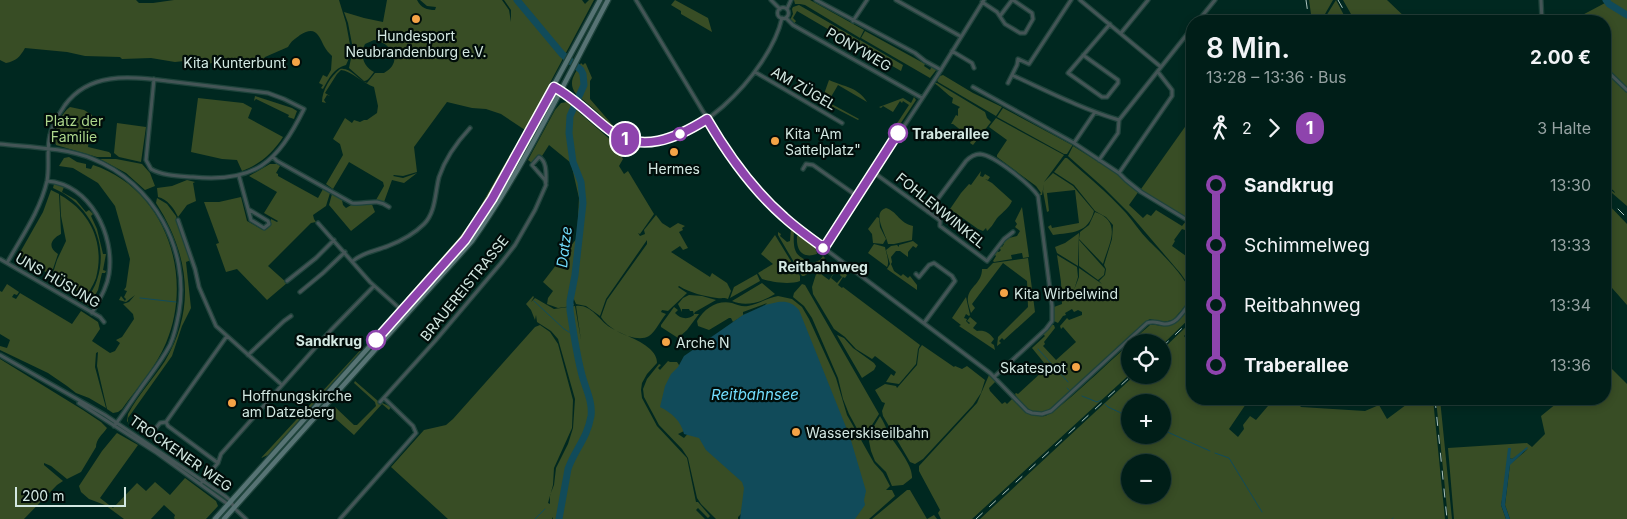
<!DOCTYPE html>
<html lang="de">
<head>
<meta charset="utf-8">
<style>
  :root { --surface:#001e18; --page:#0e2b25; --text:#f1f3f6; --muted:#95a2a2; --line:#223c37 }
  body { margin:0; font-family:Inter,sans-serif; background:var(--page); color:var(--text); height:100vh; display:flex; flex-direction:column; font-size:19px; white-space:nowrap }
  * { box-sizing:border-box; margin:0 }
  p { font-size:16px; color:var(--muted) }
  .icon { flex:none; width:28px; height:28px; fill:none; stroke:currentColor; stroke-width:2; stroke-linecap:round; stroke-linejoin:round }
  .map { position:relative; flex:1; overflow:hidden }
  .panel { position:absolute; left:1186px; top:15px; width:425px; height:390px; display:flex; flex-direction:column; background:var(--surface); border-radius:20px; box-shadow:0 2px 8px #0003,0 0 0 1px var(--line) }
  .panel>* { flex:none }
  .badge { padding:0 10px; border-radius:16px; font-size:18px; line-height:32px }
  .fabs { position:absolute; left:1121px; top:334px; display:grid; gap:10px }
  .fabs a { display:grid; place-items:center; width:50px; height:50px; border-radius:50%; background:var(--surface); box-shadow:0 2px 8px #0003,0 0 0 1px var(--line); font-size:25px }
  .scale { position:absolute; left:15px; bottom:12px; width:111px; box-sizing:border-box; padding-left:5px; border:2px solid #d3e8e2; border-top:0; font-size:14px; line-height:18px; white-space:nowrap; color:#d3e8e2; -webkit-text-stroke:4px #010d0a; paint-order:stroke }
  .map>.badge { position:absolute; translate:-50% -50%; box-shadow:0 0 0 2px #fff }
  .legs { display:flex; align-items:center; gap:8px; height:55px; padding:0 20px; font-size:16px }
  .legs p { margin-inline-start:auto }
  .overview { display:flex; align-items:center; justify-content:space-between; height:85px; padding:0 20px }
  h1 { font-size:28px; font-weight:600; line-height:38px }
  ul { padding:0 20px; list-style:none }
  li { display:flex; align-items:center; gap:18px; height:60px; font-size:19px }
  li i { display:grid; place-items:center; width:8px; height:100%; margin:0 6px; background:currentColor }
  li i::after { content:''; width:12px; height:12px; margin:-6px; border:4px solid; border-radius:50%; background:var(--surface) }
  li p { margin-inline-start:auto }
  li:first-child i { background:linear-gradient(#0000 50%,currentColor 0) }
  li:last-child i { background:linear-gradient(currentColor 50%,#0000 0) }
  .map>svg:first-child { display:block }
</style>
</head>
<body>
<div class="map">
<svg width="1627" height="519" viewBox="0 0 1627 519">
  <rect width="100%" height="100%" fill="#002820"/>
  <!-- green -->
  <path fill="#384d25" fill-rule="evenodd" d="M0,0H136L139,3H153L174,0H339L346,23L351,50L350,56L346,65C334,68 329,78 323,89L321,88L323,85L319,83L323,75L327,77L331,70L332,56C329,53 326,50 324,46C319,35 315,25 300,35C295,39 291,41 288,47L265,57L258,66L251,65L250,68L211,63L208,65L190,63L184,61L175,62L151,58L122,59L120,57L85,56L67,52L25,48C20,57 16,61 6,63L0,60Z
    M387,0H417C421,8 427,10 435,10L436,7L427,6L420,0H502L509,10L511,22V10L504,0H582L585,4L589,0H594L525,130L501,114L486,109L472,108L447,102L414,147L417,172L403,176L394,175L393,176L403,178L417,173L404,183L392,180L384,202L376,200L384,186L383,182L349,162L333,189L326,184L343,155L340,144L333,139L345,118L352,123L354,120L360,122L364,120H367L377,113L378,106L374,87C363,83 351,71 341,70L337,74L325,93L330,96L327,95L324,100L326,103L322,102C322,90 331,76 340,69C351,67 357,80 367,83L375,73H384C404,62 392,43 374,40L365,44C359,55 364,67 374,72C371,76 368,81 364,81L349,68L353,49L348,23L344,12L364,18L383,22Z
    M675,0L708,18L712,32L681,14V11L671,5Z
    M794,0H810L864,30L860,38L805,5L800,4H795Z
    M1309,0H1333L1321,21H1312Z
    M1336,0L1347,21H1323Z
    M1343,0H1387L1409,21H1355Z
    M1604,0H1627V206L1605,187V186L1615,193L1614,191L1605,184V21H1571L1605,3Z
    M799,5L859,40L855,45L797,11L793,18L796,21L794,24L790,20L793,14L792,9L793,7Z
    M865,31L925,64L924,66L930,70L932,66L937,69L930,78L861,38Z
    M860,40L903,65L901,71L856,45Z
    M581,63L583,65L585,63L586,64L592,78L590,81V99L616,129L627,134L638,137L647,138L655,137L656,138C630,141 621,135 603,118C595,109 585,102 576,94C567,82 575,74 581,63Z
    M943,75L973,93L1002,107L996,116L938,82L937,80L940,76Z
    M829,80C844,87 858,87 867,102L838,85L828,102L859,119L858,120L825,103L824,94Z
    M934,83H937L985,112L987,118L991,122L973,145L970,143L972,139L953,124H951L956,115L958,116V109L960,107L952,103L953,98C946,94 942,88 934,83Z
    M255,96L292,108L297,111L294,119L288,117L289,115L256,99L254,101Z
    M914,97L916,100L893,135L889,132V130L892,131L909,105L903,101L902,103L900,101L893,112L883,106L881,108L879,107L903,98L911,103Z
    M198,98L243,103L252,108L248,118L283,137C273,153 259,165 242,171L237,160L222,159L191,152Z
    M549,99L551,100L487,215L461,250L414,305L412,303L460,249L476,229L494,200Z
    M567,102L613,142L623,159L619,166L624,174L628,171L654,214L640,234L638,233L640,236L645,234L644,230L656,215L662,223L670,228L678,223L685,226L682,228L683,230L679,232L688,248L683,250L680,246L671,252L710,277L712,273L727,283L731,291L728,299C723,297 723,299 717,298C704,296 690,293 679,286L678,287L687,293L668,311L662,310L661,312L666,314C660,321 656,331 649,336C636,344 608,329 601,317L607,300L647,244V240L606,299L600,316L586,306L576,304L573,297L572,301L574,305L572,306L558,308L547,304L548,298L553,291L543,282L577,238L579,198L571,163L549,145L542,156L536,157L532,163L528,160L555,110L561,103Z
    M70,107L84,110L92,115L88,147L109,152L111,154V157H97L56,145C52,133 60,114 70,107Z
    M1003,108L1072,145V146L1067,154H1064L997,117Z
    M1192,117V221L1140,190L1127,180L1141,189Z
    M996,118L1064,155L1044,182L1053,173L1073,186L1094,211C1088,234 1072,232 1053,235L1048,227L1049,226L1051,225L1052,228L1079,223L1075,190L1047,193L1049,211L1047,212L1043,191L1044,184L1042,195H1039L1041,193L1036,186L997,157V155L1007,140L989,127Z
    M117,123L146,127L141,162L119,157L114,153Z
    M517,145L475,220L453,248L407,299L406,298L458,239L473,219L511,153Z
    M1073,146L1116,173L1139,191L1129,205L1143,218L1147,214L1151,216L1156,210L1182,226L1186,221L1190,223L1185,230L1182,229L1174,240L1175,241L1172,246L1186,256L1192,247V290L1181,274L1128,212L1104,188L1068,156Z
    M69,157L77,162L86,164V168L91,169L93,165C164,188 195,274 166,343C156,367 137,388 122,409L118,412L113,413L107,409L97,366L98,352L96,353L95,367L106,408L89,398L76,393L67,386L48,373L0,350V346L7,348L10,340L0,334V291L2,292L7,284L19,292L17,295L14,294L12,297L16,299L20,293L72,324L81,311L98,322L100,329L92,341L110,353L115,351L120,343L116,340L122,337L134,319L133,314L123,304L129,302L135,295L126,302L119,300L121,296L125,301L126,299L124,297L127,291L124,290L126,287L130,259L115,206L98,183L73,168L59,166L64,158Z
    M1065,158H1067C1087,176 1108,193 1126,213C1134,222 1140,232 1148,240C1158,250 1192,282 1189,294L1192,298L1173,320L1163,322L1150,319L1145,322L1051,408C1036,419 1022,407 1015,394L1016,393L1018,394L1043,371L1041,369L1045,364L1032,348L1045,336L1043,334L1051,325H1054L1055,328L1044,342L1045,344L1043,346L1056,360L1076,342L1063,327L1061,329L1060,326L1067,318L1069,320L1082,315V312L1078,310L1074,312L1072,309L1065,313L1066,315L1063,316L1058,323L1054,321V307L1062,304L1061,282L1057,255L1077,267L1078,277L1074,290L1079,277V268L1102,284L1099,281L1105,275L1106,269L1104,265L1112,239L1113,225L1106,217L1095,211L1074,185L1054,172Z
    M100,159H116L142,164L150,173L155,186L145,190L126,173Z
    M270,164H277L280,166L276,173L278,174V176L318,198L323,189L330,193L326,206L313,215L314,219L316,222L311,223L268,266L287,283L267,300L237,269L226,272L216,244L219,243L204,202H219L241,197L247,221L263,230C269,229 270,225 271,219L277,222L278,221L264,213L277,192L249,176Z
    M981,171L980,176L983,177L985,174L990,177L988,180L985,179L992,183L1012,201C1009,208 1003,212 998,217C994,222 992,227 987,231L986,228L983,231L978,229L950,209L961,193L969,184L971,185Z
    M187,180L195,182L193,183L196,201L187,205L178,217C174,208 167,199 158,197L157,188L172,186Z
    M54,184L64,187L62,192L76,200L86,212L89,210L93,214L91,216L97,229L103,254H106L103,270L106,271L105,273H102L98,290L93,299L96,300L91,307L86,304V301C90,294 95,287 97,280C110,242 88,203 53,188Z
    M51,190L59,194L61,232V234C51,239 47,247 58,254L51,275L18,256L43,212Z
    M332,194L342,200L343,205L346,208L353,204L361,205L371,202L375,212L351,231L329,205Z
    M60,195C91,212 105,244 96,278C93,286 87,295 83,302L81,301L79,293L72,287L52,276L57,260L66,241L61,216Z
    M157,198L167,204L176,216L191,260L186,262L191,308L182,326L172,356L128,418V422L131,427L127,421L128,414C138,395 153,379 165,361C197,308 188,252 156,203Z
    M1605,201L1627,224V305L1605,280Z
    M1022,207L1029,257L1023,258L1022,253L1011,255L1012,259L994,262L993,261L996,256L994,254L996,251L999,252L1001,250L999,248L1000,246L1002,247L1004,244L1002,243L1005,239L1017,236L1020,231L1015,227L1017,224L1015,221Z
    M886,208C898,212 899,223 913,226L912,240L894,244H888C886,234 871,213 886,208Z
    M1095,212C1123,222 1109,243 1103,264L1079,239L1080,232L1089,225Z
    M877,217L879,218L880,227L886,239L883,244L873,243L872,234L868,229Z
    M791,228L794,230C793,251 794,256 813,263L820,260L823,256L825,258L816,269L804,276H802L778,235V232L781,234L780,236L787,242L790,241Z
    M1079,233L1078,266L1057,253L1055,247L1065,243Z
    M775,235L800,276V281C789,285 772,282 762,279L758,273L773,264L761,254Z
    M800,235L815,245L817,254C802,259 796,250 797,236Z
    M1079,240L1105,269L1104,275L1098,280L1079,266Z
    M913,241L918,245L916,248L913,246L908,252V257L900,251H896L891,257L892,262L891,264L894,271L901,276L903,274L908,278L910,276L917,285V290L887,269L890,264L886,250L891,246L897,245L899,247V245Z
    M874,244L885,247C886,253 890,262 887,267L868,253Z
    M1028,258L1035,312L1004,340L1002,338L999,341L1001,343L997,346L998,337L1028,307L1027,281L1003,263L972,304L975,308L971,313C970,309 967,302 968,297C970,286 982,283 982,269H987L993,263Z
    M838,267L831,278L837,283L842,277L840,275L843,271L847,275L845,278L843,277L838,285L842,288L843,287L920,345L918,349L916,364L899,384L886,382L891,374L894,376L896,372L875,356L872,359L856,349L845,337L834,329L813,294L812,287L817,271L829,280Z
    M757,274L760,281L730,298L734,287Z
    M762,283L775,294C762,302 746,307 732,301Z
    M802,284L805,285L879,414L865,436H861L849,414L843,399L838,378L812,318L804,306L793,297L794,293Z
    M689,295L702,296L716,300L695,312L694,314H699L687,330L678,338L661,327V325L674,307L678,310L675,313C681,319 687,320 694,315L693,311H690L689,309H682V312L678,304L683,298Z
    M533,296L534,297L531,302L535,298L554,309L575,306L581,340L576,306C590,304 599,319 608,326C621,335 638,338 650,349C654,353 657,357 657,363L647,374L642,383L641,390L642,398L657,426L687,458L696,502H698L710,516L708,518L698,508L696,510L705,519H553L552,517V519H448L391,467L424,430L446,425L453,419L535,327L540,325L550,332L558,344L573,400L572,428L554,468L553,485L548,503L550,504V495L554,485L556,468L568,444L573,428L575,399L558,339L551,331L537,322L536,315L535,320L531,310L526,304Z
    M778,296L792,299L802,307L809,319L836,378L847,415L874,463L883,473L890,486L886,490H892L895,496L869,519H802L765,305L767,303L743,312V315L747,313L733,322L731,318H729L709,330L698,326L697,321C705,308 717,300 732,303C738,305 742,307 748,306C758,304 767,298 778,296Z
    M966,297L970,315L969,316L966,314L964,318L967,319L966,321L969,324L970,323L967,321L970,317L977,323L973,328L977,331C984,330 989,332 994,339L991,343L994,345L995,350L959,326L961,325L952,318Z
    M1192,304V316L1163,344L1162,342H1130V374L972,519H941L938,513L940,510L919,471V466L977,403L989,375L996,381L989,388L990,391L1002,404L1005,402L1007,404L1013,398C1023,408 1030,418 1045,416C1057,414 1134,338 1150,325C1155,324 1160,326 1165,326C1178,326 1185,312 1192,304Z
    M399,317L400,318L245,491Z
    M1192,321V330L1191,329L1184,336L1192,345V399H1245L1248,401L1229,429L1238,437L1244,429L1243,425L1250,416L1256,420L1274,399L1286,401L1294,399L1301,407L1365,411L1379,405L1387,419L1414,399H1433L1445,519H980L1135,375H1162L1163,349ZM1130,402H1162V435H1130ZM1130,462H1162V495H1130Z
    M837,335L844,338L853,348L874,363L876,366L874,370L862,378Z
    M365,345L361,351L268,455L261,458Z
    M922,345L954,367L955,366L962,369L967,366L985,380L981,393L973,405L923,459L915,464L910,462L883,416L882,411L885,403L882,402L875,390L885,384L896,386L897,388L917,365L919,349Z
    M0,359L83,410L101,422L107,428C103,434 96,439 96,447L81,472L67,479L51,466L44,463V465L63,481L57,485L24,519H0Z
    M668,361L670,362H677L681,368L675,401L684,431L678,434L684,438L691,430L750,471L741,514L738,517V519H716L701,504L697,498L688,458L682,449L659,425L644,397L643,389L647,379L659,364L661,365L658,368L660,370Z
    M1606,363L1627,384V519H1510L1505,505L1510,464L1528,449L1512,459L1510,458L1501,505L1506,519H1454L1448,448L1527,443L1532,447L1545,434L1541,416L1562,399H1605Z
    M355,381L378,401L391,407L389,410L382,404L354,435L328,412L332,407H335L354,425H357L376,406L375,402L354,383Z
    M1436,399H1440L1452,519H1448Z
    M880,416C884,422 886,428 889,434C896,446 913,465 912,478L903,485L892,486L886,472L875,461L871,451L868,436Z
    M117,433L138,445L100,498L113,508L137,483L146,491L155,482L170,495L185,478L216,501L218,506L206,519H175L174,518L175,515L164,505L151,519H124L105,505L89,499L81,492L79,486L102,451L116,434Z
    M907,490H910L927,519L934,515L937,519H872Z"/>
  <!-- water -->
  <path fill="#114b5a" d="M778,302C787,301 793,303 799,310L850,437L866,491L864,500L865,505L855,519H740L744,488L742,482L706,450L699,438L684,434C681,421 672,413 660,407L665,386L671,374L678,367L684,356L743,315L765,305Z
    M1527,447L1528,448L1510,465L1505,505L1510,519H1506L1501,505L1508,448H1511L1510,458L1512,459Z"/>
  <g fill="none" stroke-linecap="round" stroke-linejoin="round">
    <!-- stream -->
    <path stroke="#114b5a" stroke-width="1" d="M140,298L176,302
      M534,301L564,329L574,335
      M1038,349L1068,382
      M1067,388L1070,391
      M1082,396L1097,402L1101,400
      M1105,404L1108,407L1130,417
      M1163,430L1210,451
      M1215,453L1229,458L1262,512
      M535,519L545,509
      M1392,519L1393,518"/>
    <!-- river -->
    <path stroke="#114b5a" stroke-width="7" d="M517,0L562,54L581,70L583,74L584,85L570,116L569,133L573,162L581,182L583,203L575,275L570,301V310C573,330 576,351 581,371C584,386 593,400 591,416C587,439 575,449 568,469L559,519
      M1606,0L1609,4L1627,15"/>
    <!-- minor casing -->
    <g stroke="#1e433b" stroke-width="5.5">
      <path id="minor" d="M636,0L731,158L753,186L771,205L808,236L990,373L1027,411L1032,413L1042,414L1051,411L1147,323C1154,320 1157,323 1164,324C1178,325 1184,309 1192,301
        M771,0L780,9
        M816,0L915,53L925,61L941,70
        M896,0L960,36
        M1071,0L1029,64L1018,59L1017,65L1012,75C1047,91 1082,109 1119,120
        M1080,0L1161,67
        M1541,0L1542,21
        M982,2L997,12L1005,24L1020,33H1025L1033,19L1032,13L1013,0
        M777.5 13a5.5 5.5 0 1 1 11 0a5.5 5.5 0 1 1-11 0Z
        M787,9L791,0
        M1000,16L1012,0
        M786,18L793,25L922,98
        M853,21L867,0
        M1198,21L1215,0
        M1121,33L1148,0
        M952,51L972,63L974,68
        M1083,55L1118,80V83L1107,97H1102L1068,73L1110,24
        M1605,69L1627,90
        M755,72L842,123
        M1008,83L1012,75
        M973,87L1074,143L1119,173L1126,180L1141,192L1192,223
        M561,91C585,105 601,132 628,140C688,159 770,72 782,18
        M1119,120L1192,28
        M1074,143L1095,112
        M0,144C29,147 67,148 93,159C153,183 190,249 179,312C177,323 175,334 170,345C161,362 149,376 138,392C130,403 123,415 114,426
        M273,157L277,161L352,203C367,205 375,197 389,207
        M1099,160L1118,133L1119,120
        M803,169L806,164L813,165L857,196
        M873,172L938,219L940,221V226L987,261L1004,239L1013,232
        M1119,173L1172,96V90L1158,72
        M239,176L251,220L264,228L269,224L268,221L248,209
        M47,181C90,184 115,235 109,274C107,288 99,300 92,313
        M928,212L966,161C970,157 974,154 980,154C994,155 1031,185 1038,196L1052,306V321L1046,329L994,377
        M178,220L195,269L199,287L216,326L282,385
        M318,223L370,282L407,315
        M824,248L937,76L984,0
        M0,259L100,317L104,322
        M353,261C363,252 376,251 388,246C401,241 414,234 424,224C436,212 435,192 439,177C445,159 457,142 470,128
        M7,263C22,236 40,211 47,181C50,166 46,150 50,135C52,124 59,114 65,105C90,71 131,77 167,81L268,93L284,99L304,109C277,163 255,183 193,177C179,176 163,176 151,169L146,160L154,79
        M916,274L919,277L929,265L934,263L952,276L955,281L924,323
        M287,281L316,258L334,240
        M300,292L323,273L345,252
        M0,355L105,415L225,496L231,501L234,508
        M248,355L284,321L291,316
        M380,402L435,341L501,263L515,245L535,210L546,185L545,180L532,165L539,157C547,161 546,174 546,182
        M79,403L157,453L229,505
        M151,434L160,423L166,422
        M218,463L168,426L166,422L227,336
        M202,482L218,463L221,454L331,330L374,286
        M234,508L246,519
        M340,519L416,433L413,426L384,398"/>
    </g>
    <!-- secondary casing -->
    <g stroke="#1e433b" stroke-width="7">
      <path id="secondary" d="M215,519L465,240L492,199L600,0
        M224,519L472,241C525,166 565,81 608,0"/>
    </g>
    <!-- minor -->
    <use href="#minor" stroke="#445556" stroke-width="3"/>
    <!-- secondary -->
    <use href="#secondary" stroke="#577374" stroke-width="4.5"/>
    <!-- rail -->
    <path stroke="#adc5bf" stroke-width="1" stroke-dasharray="9 9" stroke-linecap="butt" d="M1306,0L1309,21
      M1338,0L1350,21
      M1605,196L1627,218
      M1162,347L1192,319
      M1435,399L1447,519
      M976,519L1132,375"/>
  </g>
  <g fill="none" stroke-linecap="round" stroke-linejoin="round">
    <!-- line-1 casing -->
    <g stroke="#fff" stroke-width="11">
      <path id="line-1" d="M376,340L465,240L492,199L554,87C574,98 590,115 608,129C640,155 677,138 707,119C728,155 752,189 784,217C796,228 810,238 824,248L898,133"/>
    </g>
    <!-- line-1 -->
    <use href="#line-1" stroke="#8e44ad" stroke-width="8"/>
  </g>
  <!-- markers -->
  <g fill="#f5a346" stroke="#010d0a" stroke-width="2">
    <circle cx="416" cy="19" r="5"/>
    <circle cx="296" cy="62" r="5"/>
    <circle cx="775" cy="141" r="5"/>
    <circle cx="674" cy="152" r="5"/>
    <circle cx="1004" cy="293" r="5"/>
    <circle cx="666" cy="342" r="5"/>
    <circle cx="1076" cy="367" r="5"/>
    <circle cx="232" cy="403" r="5"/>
    <circle cx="796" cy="432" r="5"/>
  </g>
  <g fill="#fff" stroke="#8e44ad" stroke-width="2.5">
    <circle cx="898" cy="133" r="9"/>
    <circle cx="680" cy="134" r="6"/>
    <circle cx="823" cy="248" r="6"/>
    <circle cx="376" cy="340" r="9"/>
  </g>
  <g text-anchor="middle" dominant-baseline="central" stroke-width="4.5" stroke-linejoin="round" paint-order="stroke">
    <!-- poi labels -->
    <g font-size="14" fill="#d3e8e2" stroke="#010d0a" text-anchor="start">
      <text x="416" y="35" text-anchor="middle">Hundesport<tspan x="416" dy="16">Neubrandenburg e.V.</tspan></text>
      <text x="286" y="62" text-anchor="end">Kita Kunterbunt</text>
      <text x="785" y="133">Kita "Am<tspan x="785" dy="16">Sattelplatz"</tspan></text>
      <text x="674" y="168" text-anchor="middle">Hermes</text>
      <text x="1014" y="293">Kita Wirbelwind</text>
      <text x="676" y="342">Arche N</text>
      <text x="1066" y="367" text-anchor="end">Skatespot</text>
      <text x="242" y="395">Hoffnungskirche<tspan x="242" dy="16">am Datzeberg</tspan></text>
      <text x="806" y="432">Wasserskiseilbahn</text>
    </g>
    <!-- street labels -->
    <g font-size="14" fill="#d3e8e2" stroke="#010d0a">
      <text transform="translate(859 49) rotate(30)">PONYWEG</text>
      <text transform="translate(804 88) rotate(30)">AM ZÜGEL</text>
      <text transform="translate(941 210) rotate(39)">FOHLENWINKEL</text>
      <text transform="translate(58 280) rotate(30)">UNS HÜSUNG</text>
      <text transform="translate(464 288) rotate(-51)">BRAUEREISTRASSE</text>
      <text transform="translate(181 453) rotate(35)">TROCKENER WEG</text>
    </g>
    <!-- park labels -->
    <g font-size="14" fill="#acd58b" stroke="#010d0a">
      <text x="74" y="120">Platz der<tspan x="74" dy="16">Familie</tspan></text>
    </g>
    <!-- stop labels -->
    <g font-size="14" font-weight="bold" fill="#d3e8e2" stroke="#010d0a" text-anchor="start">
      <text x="912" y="133">Traberallee</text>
      <text x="823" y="266" text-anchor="middle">Reitbahnweg</text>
      <text x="362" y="340" text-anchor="end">Sandkrug</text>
    </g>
    <!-- water labels -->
    <g font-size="15" font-style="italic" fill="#72ddfd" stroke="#010d0a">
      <text transform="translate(564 247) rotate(-83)">Datze</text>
      <text x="755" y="394">Reitbahnsee</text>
    </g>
  </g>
</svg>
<div class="fabs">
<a><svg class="icon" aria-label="locate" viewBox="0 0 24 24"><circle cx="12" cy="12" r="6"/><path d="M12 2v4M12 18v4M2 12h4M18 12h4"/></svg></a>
<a>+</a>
<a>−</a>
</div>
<div class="scale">200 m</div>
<b class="badge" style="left:625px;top:139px;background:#8e44ad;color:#fff">1</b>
<section class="panel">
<div class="overview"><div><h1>8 Min.</h1><p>13:28 – 13:36 · Bus</p></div><b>2.00 €</b></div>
<div class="legs"><svg class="icon" aria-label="walk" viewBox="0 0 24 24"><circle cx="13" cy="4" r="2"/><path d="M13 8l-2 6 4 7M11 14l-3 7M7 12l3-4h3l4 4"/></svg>2<svg class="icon" aria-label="forward" viewBox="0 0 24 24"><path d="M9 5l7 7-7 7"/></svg><b class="badge" style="background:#8e44ad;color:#fff">1</b><p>3 Halte</p></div>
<ul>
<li><i style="color:#8e44ad"></i><b>Sandkrug</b><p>13:30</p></li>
<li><i style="color:#8e44ad"></i><span>Schimmelweg</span><p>13:33</p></li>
<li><i style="color:#8e44ad"></i><span>Reitbahnweg</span><p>13:34</p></li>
<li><i style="color:#8e44ad"></i><b>Traberallee</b><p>13:36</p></li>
</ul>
</section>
</div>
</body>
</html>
